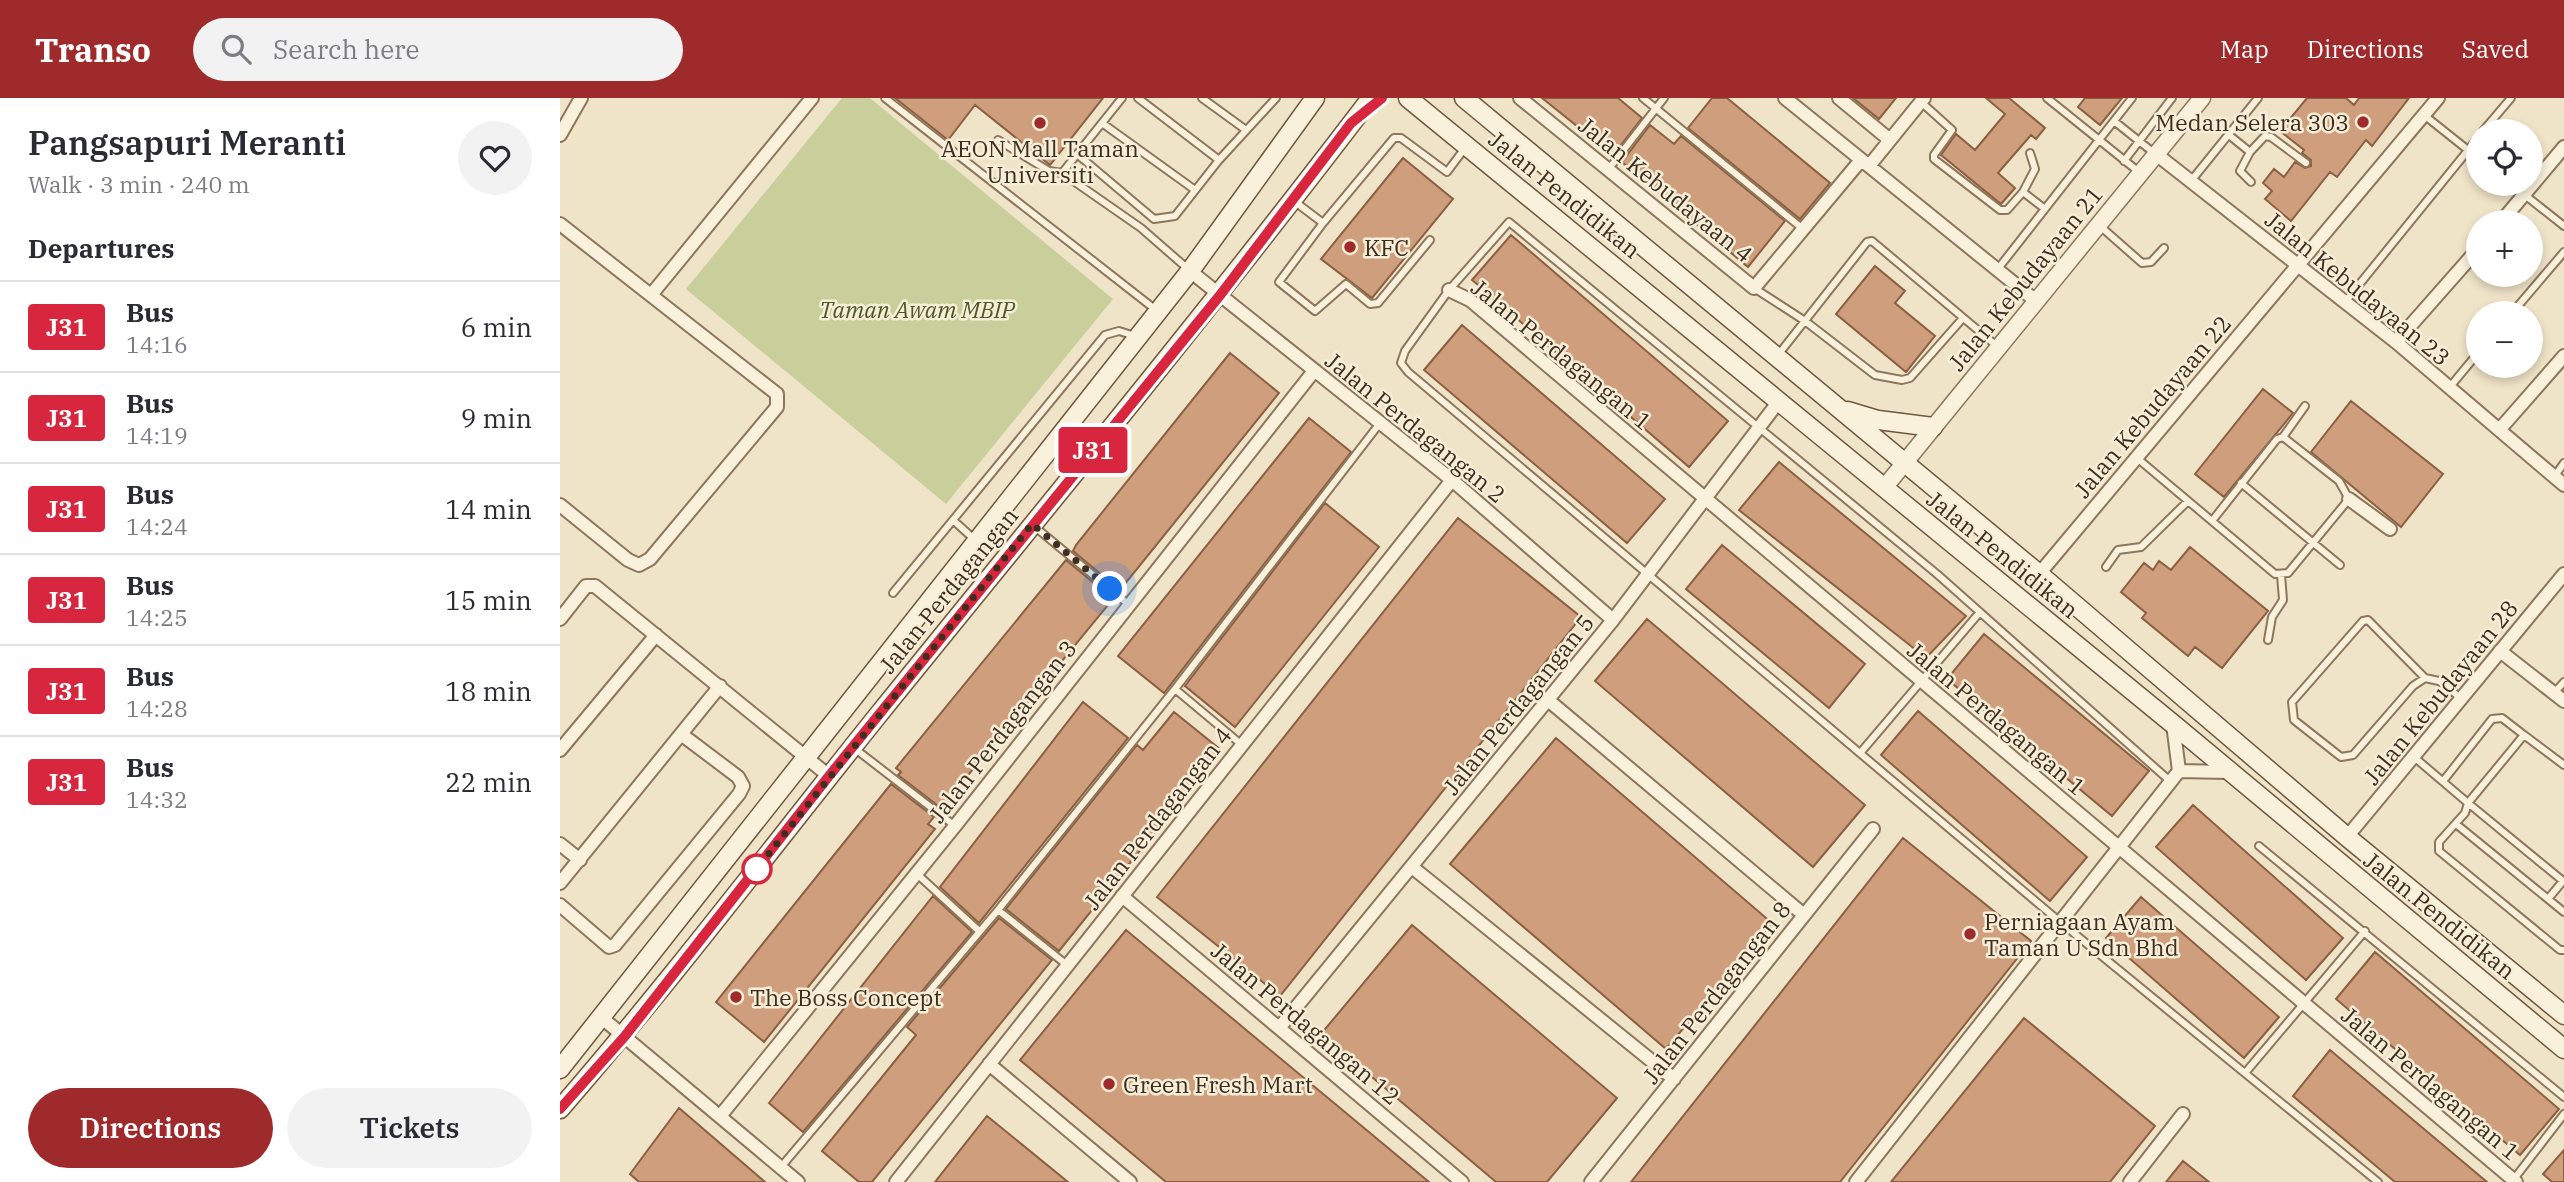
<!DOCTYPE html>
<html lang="en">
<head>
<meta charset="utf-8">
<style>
  :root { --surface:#fff; --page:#f2f2f3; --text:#2b2b33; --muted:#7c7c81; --line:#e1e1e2; --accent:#9e2a2b }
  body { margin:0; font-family:"IBM Plex Serif",serif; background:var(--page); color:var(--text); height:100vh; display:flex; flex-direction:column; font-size:26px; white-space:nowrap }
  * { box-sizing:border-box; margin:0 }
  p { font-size:23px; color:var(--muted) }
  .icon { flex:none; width:38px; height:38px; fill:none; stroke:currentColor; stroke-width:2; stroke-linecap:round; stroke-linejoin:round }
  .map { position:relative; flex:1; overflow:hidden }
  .panel { display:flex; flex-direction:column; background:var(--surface); width:560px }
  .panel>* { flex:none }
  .badge { padding:0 14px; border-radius:5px; font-size:24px; line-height:46px }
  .controls { position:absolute; left:1906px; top:21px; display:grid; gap:14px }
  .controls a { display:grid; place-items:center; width:77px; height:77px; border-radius:50%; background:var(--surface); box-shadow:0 4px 10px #0003; font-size:35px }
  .you { position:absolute; width:35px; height:35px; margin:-18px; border:5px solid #fff; border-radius:50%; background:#1a73e8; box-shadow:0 0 0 10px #1a73e833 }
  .map>.badge { position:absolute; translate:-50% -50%; box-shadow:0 0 0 4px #fff }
  h2 { padding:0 28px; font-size:26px; line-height:63px }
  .round { display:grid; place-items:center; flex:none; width:74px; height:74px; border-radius:37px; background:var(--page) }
  .headline { display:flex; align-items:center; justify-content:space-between; height:119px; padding:0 28px }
  h1 { font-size:33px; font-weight:600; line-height:52px }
  .cta { display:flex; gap:14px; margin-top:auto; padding:14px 28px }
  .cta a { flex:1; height:80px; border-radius:42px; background:var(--accent); color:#fff; font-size:28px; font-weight:600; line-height:80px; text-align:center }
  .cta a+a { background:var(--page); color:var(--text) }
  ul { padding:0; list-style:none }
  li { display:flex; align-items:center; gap:21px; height:91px; padding:0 28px; border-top:2px solid var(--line) }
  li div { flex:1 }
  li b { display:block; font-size:26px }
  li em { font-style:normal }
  li .badge { min-width:77px; font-weight:700; text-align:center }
  header { display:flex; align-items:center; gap:42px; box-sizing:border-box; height:98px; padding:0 35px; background:var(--accent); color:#fff }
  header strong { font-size:33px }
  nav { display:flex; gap:38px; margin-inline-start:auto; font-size:24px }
  .search { width:490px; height:63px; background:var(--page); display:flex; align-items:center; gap:18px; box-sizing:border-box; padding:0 24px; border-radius:38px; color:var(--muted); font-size:26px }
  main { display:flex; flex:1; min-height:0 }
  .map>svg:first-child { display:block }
</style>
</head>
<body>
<header>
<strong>Transo</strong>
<div class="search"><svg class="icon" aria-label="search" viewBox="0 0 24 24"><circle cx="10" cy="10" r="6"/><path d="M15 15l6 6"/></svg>Search here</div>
<nav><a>Map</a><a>Directions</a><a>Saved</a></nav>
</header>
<main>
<section class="panel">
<div class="headline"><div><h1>Pangsapuri Meranti</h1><p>Walk · 3 min · 240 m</p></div><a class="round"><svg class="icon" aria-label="heart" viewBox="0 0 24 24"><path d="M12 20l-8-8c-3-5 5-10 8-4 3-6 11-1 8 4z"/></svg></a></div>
<h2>Departures</h2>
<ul>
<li><span class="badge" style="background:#d7263d;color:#fff">J31</span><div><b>Bus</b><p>14:16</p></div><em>6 min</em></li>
<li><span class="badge" style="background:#d7263d;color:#fff">J31</span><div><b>Bus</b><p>14:19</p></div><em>9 min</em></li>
<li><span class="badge" style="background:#d7263d;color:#fff">J31</span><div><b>Bus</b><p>14:24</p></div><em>14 min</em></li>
<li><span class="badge" style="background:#d7263d;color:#fff">J31</span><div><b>Bus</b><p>14:25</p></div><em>15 min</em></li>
<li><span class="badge" style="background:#d7263d;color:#fff">J31</span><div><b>Bus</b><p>14:28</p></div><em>18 min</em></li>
<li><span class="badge" style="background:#d7263d;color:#fff">J31</span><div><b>Bus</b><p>14:32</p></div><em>22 min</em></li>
</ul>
<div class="cta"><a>Directions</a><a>Tickets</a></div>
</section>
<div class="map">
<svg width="2004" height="1084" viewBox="0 0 2004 1084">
  <rect width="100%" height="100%" fill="#f0e4c8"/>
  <!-- green -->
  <path fill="#c9cf9b" d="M282,0H310L553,201L386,406L126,191Z"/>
  <!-- building -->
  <path fill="#cf9f7d" stroke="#8d5f41" stroke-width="2" d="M335,0H543L490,67L415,7L388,42Z
    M982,0H1058L1082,20L1053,57Z
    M1152,0H1167L1270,85L1240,121L1128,30Z
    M1293,0H1336L1319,21Z
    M1426,0H1449L1485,30L1476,41L1471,37L1438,75L1455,90L1441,106L1381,57L1396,36L1415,52L1445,16Z
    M1525,0H1562L1540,27L1518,9Z
    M1747,0H1786L1794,7L1799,0H1849L1812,48L1806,42L1777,79L1770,74L1731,123L1705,101L1712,93L1703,85L1714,71L1724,79L1735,64L1745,70L1751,68V62L1742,55L1744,52L1720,33Z
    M1090,27L1114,46L1121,38L1225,123L1188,169L1062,64Z
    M843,60L893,101L812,200L761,161Z
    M951,137L1168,323L1129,369L912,182Z
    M1315,168L1345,193L1335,205L1375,238L1346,274L1276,216Z
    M902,227L1105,401L1067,445L864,272Z
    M670,255L719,295L560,492L513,453L516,447Z
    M1703,291L1733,315L1664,399L1635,376Z
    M1791,303L1883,376L1841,429L1751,354Z
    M749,320L791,354L604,595L558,558Z
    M1219,364L1406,518L1366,560L1179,412Z
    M765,405L819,449L675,629L625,588Z
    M898,420L1021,519L720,898L597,799Z
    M1162,447L1305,566L1269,610L1126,491Z
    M1630,449L1708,513L1662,570L1635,549L1628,558L1582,520L1586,515L1561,494L1584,465L1593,472L1599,463L1611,472Z
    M506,462L553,501L381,710L338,677L341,674L336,670Z
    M1087,521L1305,707L1253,769L1035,583Z
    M1424,536L1589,673L1552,718L1387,581Z
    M523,604L568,640L419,825L380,789Z
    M1358,613L1527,759L1490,803L1321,657Z
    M614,614L661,652L499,853L446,811L577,647L583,652Z
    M996,640L1212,825L1106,951L890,766Z
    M331,686L374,719L368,726L375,731L204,944L156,904Z
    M1633,707L1783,840L1746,882L1596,749Z
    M1343,740L1471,843L1280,1084H1071Z
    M373,798L412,834L243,1034L209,1005Z
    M1581,799L1719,919L1684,960L1546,840Z
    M439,820L492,862L312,1084H299L262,1053L356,937L347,929Z
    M852,827L1057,1000L987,1084H936L761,936Z
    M566,832L869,1084H606L460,962Z
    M1815,854L1999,1011L1960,1057L1776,901Z
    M1464,920L1595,1028L1550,1084H1331Z
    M1770,952L1927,1084H1835L1733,998Z
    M119,1010L205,1084H79L70,1076Z
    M427,1018L508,1084H375Z
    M2004,1052V1084H1992L1983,1076Z
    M1623,1063L1649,1084H1606Z"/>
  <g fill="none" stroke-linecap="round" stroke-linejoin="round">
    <!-- service casing -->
    <g stroke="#8d765c" stroke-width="10">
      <path id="service" d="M325,0L596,212
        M578,0L659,62
        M642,0L686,32
        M1083,0L1243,131
        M1487,0L1579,74
        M1361,4L1392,32L1374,57V61L1440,112H1447L1463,94L1485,111
        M1864,17L1918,60
        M1554,23L1594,55
        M542,25L635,92
        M1923,33L1951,0
        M1669,37L1690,54L1705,38L1711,39L1746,65
        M438,42L489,73L502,75L581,130L628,171
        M1690,54L1680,73L1691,84
        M517,56L594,121L615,118L659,62L716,0
        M1564,63L1612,0
        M1048,72L1104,0
        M502,75L562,0
        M1631,83L1698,0
        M1951,86L2004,128
        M1463,94L1475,71L1470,55
        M734,103L763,125L834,40H841L887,74L905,50
        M763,125L719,184L755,213L786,186L810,206L818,205L870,142
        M1540,128L1582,165L1591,164L1604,150
        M1437,172L1572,0
        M1194,190L1245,223L1315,277L1342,282L1350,280L1403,220
        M1785,204L1918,40
        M1952,215L2004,154
        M1218,257L1307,144L1312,143L1438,249
        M1889,290L1918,255
        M1577,360L1715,476L1728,475L1789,401L1779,383L1723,339L1745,308
        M1994,379L2004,365
        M1681,385L1780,467
        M393,422L415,442
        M1652,423L1717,341L1723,339
        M475,429L568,506
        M1546,469L1558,452L1581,449L1628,403
        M333,495L545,237L559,233L575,238
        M1708,542L1712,519L1723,502L1721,477
        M1865,580L1808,522L1803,523L1732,604L1734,622L1781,659L1793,657L1853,588L1865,580L1879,583L1902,601
        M615,591L682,647
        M1994,595L2004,584
        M294,650L395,728
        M1301,654L1420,514
        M1854,659L1908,705L1905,715L1879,744V753L2000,852H2004
        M1884,682L1932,621L1942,620L1964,637
        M1610,683L1377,476L949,124L889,192L845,253L841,265L848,274L1499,823L1818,1084
        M1896,726L2004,814
        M1699,748L2004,999
        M356,775L419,833
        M1988,801L2003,783L1908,705L1964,637L2004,667
        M438,812L507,867
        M1685,975L1805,833
        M221,1069L438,812L615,591L820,325
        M1954,1081L2004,1016"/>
    </g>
    <!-- minor casing -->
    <g stroke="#8d765c" stroke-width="16">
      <path id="minor" d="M960,0L1194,190L1301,62
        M1225,0L1476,203
        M1279,0L1330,42
        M0,37L21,0
        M1596,56L1836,244L2004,387
        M1309,68L1364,0
        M1941,124L2004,49
        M0,126L217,296V309L90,461L79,467L68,462L0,407
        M630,173L892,382L1053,522
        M889,192L910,202L1956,1084
        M91,197L252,0
        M1836,244L1918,151
        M1940,331L2004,258
        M1789,401L1830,431
        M1479,476L1878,0
        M0,521L26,488H35L269,678
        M1940,553L2004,603
        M988,602L1244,817
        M0,652L96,537
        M1619,673L1668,674
        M1787,739L2004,476
        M0,746L20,762
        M852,769L1114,981
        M0,785L160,588
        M562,798L902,1084
        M0,807L49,849L55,847L179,696L183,688L178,679L121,636
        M42,920L238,1084
        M720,929L1053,522L1219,303
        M429,966L570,1084
        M161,1017L395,728L754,273
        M336,1084L892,382
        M1031,1084L1313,731
        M1296,1084L1619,673L1613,626
        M1570,1084L1623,1016"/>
    </g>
    <!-- tertiary casing -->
    <g stroke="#8d765c" stroke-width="19">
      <path id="tertiary" d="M1324,390L1642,0"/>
    </g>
    <!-- secondary casing -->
    <g stroke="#6f573f" stroke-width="21">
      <path id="secondary" d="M848,0L1613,626L2004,951
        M904,0L1479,476L1787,739L2004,917
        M1288,313L1318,322L1373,329
        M0,971L630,173L755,0
        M0,1011C111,883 213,748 319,616C484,412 652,209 811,0"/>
    </g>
    <!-- service -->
    <use href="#service" stroke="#faf1dc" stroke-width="6"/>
    <!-- minor -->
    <use href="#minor" stroke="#faf1dc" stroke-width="12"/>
    <!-- tertiary -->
    <use href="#tertiary" stroke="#faf1dc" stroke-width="16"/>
    <!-- secondary -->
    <use href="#secondary" stroke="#faf1dc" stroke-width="18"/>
  </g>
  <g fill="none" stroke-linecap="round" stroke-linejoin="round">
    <!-- line casing -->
    <g stroke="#fff" stroke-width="16">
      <path id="line" d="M0,1011L65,938L269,678L661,196L791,25L822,0"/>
    </g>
    <!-- line -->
    <use href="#line" stroke="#d7263d" stroke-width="10"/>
    <!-- walk -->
    <path stroke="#3d2e20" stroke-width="7" stroke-dasharray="0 12.6" d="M197,771L195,773L472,426L550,491"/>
  </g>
  <!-- markers -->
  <g fill="#9e2a2b" stroke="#f7eed8" stroke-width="2.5">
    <circle cx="1803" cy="24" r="7"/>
    <circle cx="480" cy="25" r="7"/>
    <circle cx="790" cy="149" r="7"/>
    <circle cx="1410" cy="836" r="7"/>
    <circle cx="176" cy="899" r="7"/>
    <circle cx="549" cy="986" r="7"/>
  </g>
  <circle fill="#fff" stroke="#d7263d" stroke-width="3.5" cx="197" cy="771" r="14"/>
  <g text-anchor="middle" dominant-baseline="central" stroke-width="5" stroke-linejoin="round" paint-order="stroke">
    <!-- poi labels -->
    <g font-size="23" fill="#3d2e20" stroke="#f7eed8" text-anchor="start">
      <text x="1789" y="24" text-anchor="end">Medan Selera 303</text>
      <text x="480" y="50" text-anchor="middle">AEON Mall Taman<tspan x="480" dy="26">Universiti</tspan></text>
      <text x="804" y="149">KFC</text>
      <text x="1424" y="823">Perniagaan Ayam<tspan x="1424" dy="26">Taman U Sdn Bhd</tspan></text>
      <text x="190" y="899">The Boss Concept</text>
      <text x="563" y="986">Green Fresh Mart</text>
    </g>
    <!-- street labels -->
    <g font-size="23" fill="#3d2e20" stroke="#f7eed8">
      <text transform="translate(1106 91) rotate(39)">Jalan Kebudayaan 4</text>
      <text transform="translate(1005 96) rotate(39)">Jalan Pendidikan</text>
      <text transform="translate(1465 180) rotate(-51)">Jalan Kebudayaan 21</text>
      <text transform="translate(1798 190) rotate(39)">Jalan Kebudayaan 23</text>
      <text transform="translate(1002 256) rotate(39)">Jalan Perdagangan 1</text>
      <text transform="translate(1592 308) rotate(-50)">Jalan Kebudayaan 22</text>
      <text transform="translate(856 329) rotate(39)">Jalan Perdagangan 2</text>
      <text transform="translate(1443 456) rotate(39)">Jalan Pendidikan</text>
      <text transform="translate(388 492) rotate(-51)">Jalan Perdagangan</text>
      <text transform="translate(1880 594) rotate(-51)">Jalan Kebudayaan 28</text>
      <text transform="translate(958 606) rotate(-51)">Jalan Perdagangan 5</text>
      <text transform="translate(1437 620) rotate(40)">Jalan Perdagangan 1</text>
      <text transform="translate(442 633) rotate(-52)">Jalan Perdagangan 3</text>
      <text transform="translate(597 720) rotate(-52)">Jalan Perdagangan 4</text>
      <text transform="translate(1880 817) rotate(39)">Jalan Pendidikan</text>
      <text transform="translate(1156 894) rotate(-52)">Jalan Perdagangan 8</text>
      <text transform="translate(746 925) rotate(40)">Jalan Perdagangan 12</text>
      <text transform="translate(1871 985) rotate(40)">Jalan Perdagangan 1</text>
    </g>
    <!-- park labels -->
    <g font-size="23" font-style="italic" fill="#4d5a26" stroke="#f7eed8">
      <text x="357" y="211">Taman Awam MBIP</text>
    </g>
  </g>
</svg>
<div class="controls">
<a><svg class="icon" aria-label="locate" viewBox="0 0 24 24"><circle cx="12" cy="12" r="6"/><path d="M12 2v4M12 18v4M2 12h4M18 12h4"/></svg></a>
<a>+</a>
<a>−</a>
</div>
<div class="you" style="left:550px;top:491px"></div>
<b class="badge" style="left:533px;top:352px;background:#d7263d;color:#fff">J31</b>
</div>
</main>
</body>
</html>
